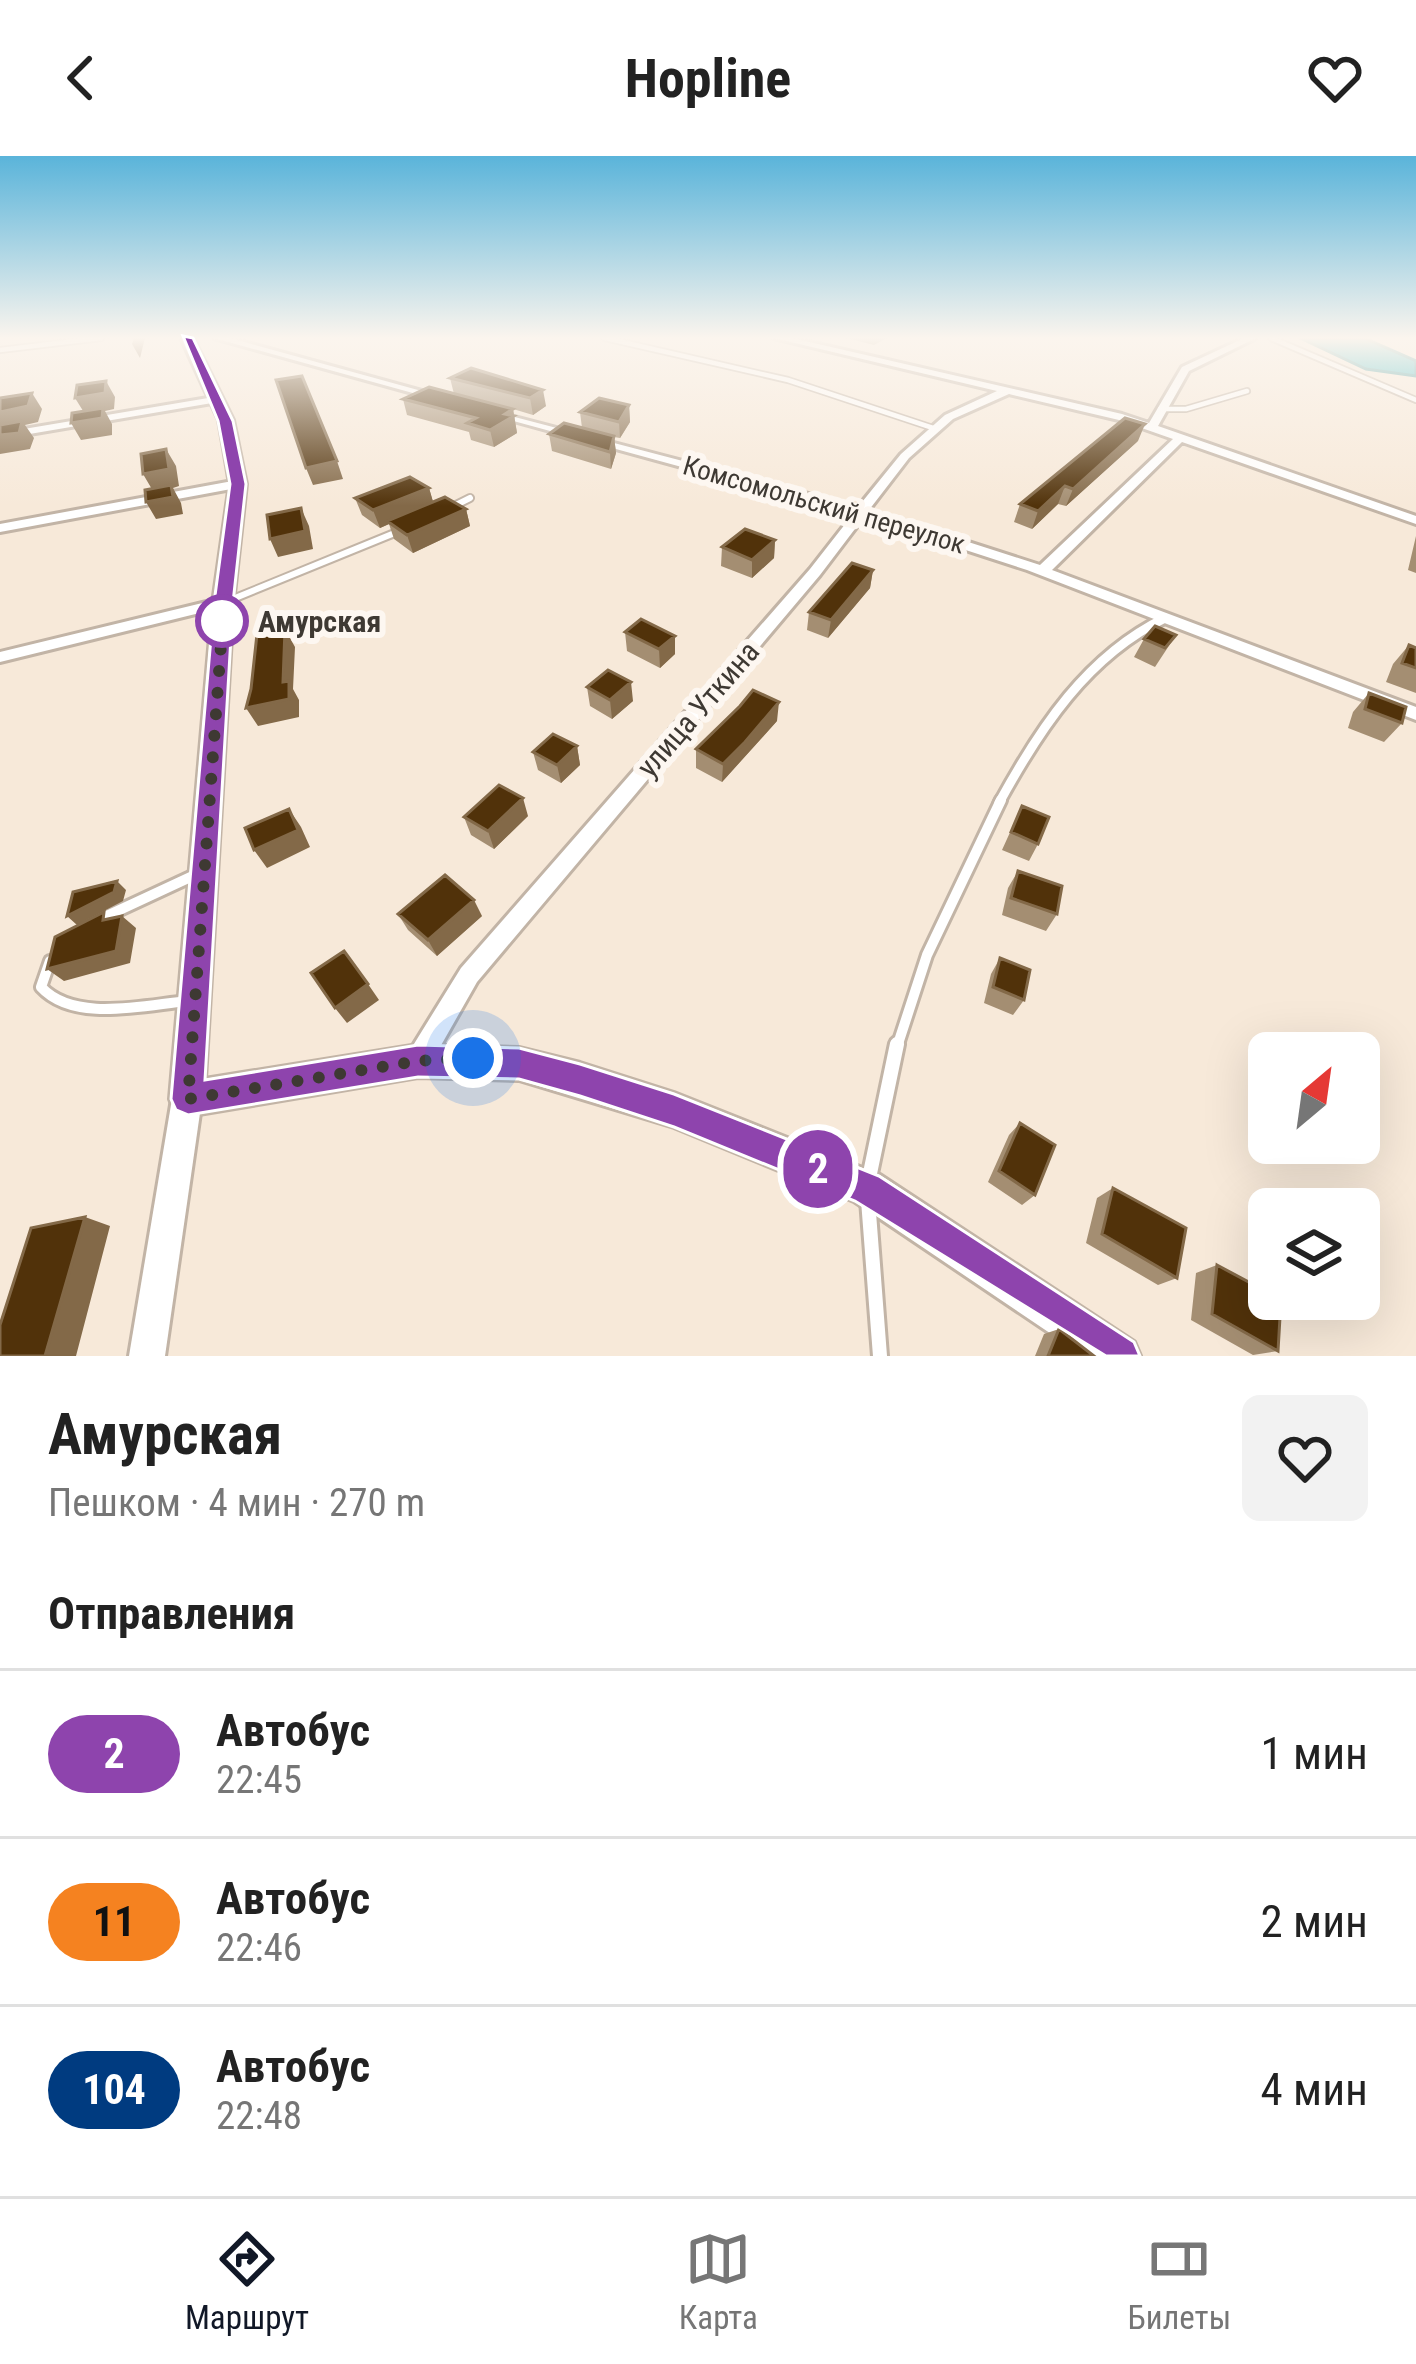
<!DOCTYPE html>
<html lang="ru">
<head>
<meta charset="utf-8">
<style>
  :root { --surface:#fff; --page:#f2f2f2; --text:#222; --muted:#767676; --line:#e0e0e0; --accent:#111827 }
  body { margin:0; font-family:"Roboto Condensed",sans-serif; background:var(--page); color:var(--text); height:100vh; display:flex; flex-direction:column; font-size:45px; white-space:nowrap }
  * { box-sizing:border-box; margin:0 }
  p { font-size:39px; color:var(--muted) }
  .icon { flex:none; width:66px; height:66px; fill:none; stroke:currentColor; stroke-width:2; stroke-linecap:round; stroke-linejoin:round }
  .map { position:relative; height:1200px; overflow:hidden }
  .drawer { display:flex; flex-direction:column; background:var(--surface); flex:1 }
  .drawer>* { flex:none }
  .badge { padding:0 24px; border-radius:39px; font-size:42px; line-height:78px }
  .needle { width:78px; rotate:29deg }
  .fabs { position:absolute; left:1248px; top:876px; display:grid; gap:24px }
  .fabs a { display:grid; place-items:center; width:132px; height:132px; border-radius:18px; background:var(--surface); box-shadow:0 12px 48px #0002; font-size:60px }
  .you { position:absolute; width:60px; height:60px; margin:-30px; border:9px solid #fff; border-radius:50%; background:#1a73e8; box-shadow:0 0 0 18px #1a73e833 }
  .map>.badge { position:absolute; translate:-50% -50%; box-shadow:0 0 0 6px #fff }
  h2 { padding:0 48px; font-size:45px; line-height:108px }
  .round { display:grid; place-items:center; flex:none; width:126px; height:126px; border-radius:18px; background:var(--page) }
  .summary { display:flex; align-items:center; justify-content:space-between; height:204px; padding:0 48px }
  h1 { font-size:57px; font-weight:700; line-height:90px }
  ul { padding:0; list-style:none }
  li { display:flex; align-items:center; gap:36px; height:168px; padding:0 48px; border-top:3px solid var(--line) }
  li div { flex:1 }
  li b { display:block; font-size:45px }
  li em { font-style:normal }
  li .badge { min-width:132px; font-weight:700; text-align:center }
  header { display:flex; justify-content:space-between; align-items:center; height:156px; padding:0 48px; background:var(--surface); font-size:54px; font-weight:700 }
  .dock { display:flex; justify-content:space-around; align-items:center; height:168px; border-top:3px solid var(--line); background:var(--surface); font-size:33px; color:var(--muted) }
  .dock a { display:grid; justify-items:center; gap:6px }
  .dock .on { color:var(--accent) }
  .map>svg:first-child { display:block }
</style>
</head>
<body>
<header><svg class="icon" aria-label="back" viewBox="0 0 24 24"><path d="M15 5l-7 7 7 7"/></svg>Hopline<svg class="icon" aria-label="heart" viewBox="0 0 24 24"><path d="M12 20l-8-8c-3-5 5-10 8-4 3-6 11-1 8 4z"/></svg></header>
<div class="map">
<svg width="1416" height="1200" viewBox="0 0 1416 1200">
  <rect width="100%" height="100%" fill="#f7e9d9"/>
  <!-- water -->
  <path fill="#26b5c4" stroke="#2d9098" stroke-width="3" d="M1300,182H1364L1416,205V220L1366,213Z"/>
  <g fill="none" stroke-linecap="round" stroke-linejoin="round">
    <!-- service-far4 casing -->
    <g stroke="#c2b4a6" stroke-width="8">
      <path id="service-far4" d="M605,182L788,224L933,272
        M1271,182L1416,244
        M0,194L101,182
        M1160,253H1186L1247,235"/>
    </g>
    <!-- service-far3 casing -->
    <g stroke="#c2b4a6" stroke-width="10">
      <path id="service-far3" d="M450,352L470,342
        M223,447L402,374"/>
    </g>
    <!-- service-far2 casing -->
    <g stroke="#c2b4a6" stroke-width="15">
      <path id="service-far2" d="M999,647C1040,572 1087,500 1165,462"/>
    </g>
    <!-- service-far1 casing -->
    <g stroke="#c2b4a6" stroke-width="16">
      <path id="service-far1" d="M98,764L197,718
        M50,805L41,831C74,867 144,849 188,845
        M897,891L927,799L1001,644"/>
    </g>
    <!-- service casing -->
    <g stroke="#c2b4a6" stroke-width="20">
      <path id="service" d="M869,1022L897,888
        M868,1044L880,1200"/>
    </g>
    <!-- minor casing -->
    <g stroke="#c2b4a6" stroke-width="6">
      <path id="minor" d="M214,182H230L447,242L438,244Z
        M774,182H792L1122,258L1149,267L1182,211L1244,182H1256L1189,215L1158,270L1416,360V368L1182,286L1052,414L1416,551V564L1027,414L864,361L820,419L477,826L427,914L418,917L409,914L406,905L409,896L461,812L810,413L853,358L488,258V254L858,351L901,298L945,259L997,235ZM1009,238L1119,264L1173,283L1040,409L869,354L909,302L953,263Z
        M214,241L219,244L218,246L0,283V277Z
        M238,324L242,325V331L0,376V368Z
        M223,442L228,444V450L0,506V496Z"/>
    </g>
    <!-- tertiary casing -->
    <g stroke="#c2b4a6" stroke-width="6">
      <path id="tertiary" d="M187,928L197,933L202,943L165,1200H129L172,943L177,933Z"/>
    </g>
    <!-- secondary casing -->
    <g stroke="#c2b4a6" stroke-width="6">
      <path id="secondary" d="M181,182H193L233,264L246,328L233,447L205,923L418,889L519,892L580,907L674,937L880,1019L1134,1186L1140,1200H1084L854,1045L674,971L519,924L418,921L187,960L175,955L170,943L213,447L230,328L219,264Z"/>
    </g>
    <!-- service-far4 -->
    <use href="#service-far4" stroke="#fff" stroke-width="4.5"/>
    <!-- service-far3 -->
    <use href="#service-far3" stroke="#fff" stroke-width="6"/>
    <!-- service-far2 -->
    <use href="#service-far2" stroke="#fff" stroke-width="9"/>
    <!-- service-far1 -->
    <use href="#service-far1" stroke="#fff" stroke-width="10"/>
    <!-- service -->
    <use href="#service" stroke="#fff" stroke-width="14"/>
    <!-- minor -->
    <use href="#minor" fill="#fff" fill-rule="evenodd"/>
    <!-- tertiary -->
    <use href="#tertiary" fill="#fff" fill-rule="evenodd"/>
    <!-- secondary -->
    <use href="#secondary" fill="#fff" fill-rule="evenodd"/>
  </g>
  <!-- wall -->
  <path fill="#a48e72" d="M846,182H887L874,189Z
    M471,212L546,250L533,259L513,253L517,277L494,291L471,284L469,276L407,259L403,243L454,238L450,222Z
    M629,249L630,266L620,282L614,281L616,297L611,313L552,295L549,278L582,272L580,256Z
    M1138,285L1066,350L1058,348L1032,373L1014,366L1020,348Z
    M429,332L433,346L466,353L470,370L413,397L394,383L389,368L380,372L362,359L355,342Z
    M1416,380V417L1408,414Z
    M775,384L774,402L752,422L721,410L722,391Z
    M873,414L870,432L828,482L807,474L809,456Z
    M625,476L675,480V498L660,512L627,495Z
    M1176,479L1155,511L1134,501L1144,483Z
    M1409,489L1416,492V537L1386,526L1393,508Z
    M587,531L633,545L612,563L590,550Z
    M1369,537L1402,567L1384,586L1348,572L1353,556Z
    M777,565L722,626L696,612V593Z
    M577,590L580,609L561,627L538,614L533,596Z
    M1022,650L1038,688L1029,705L1002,694Z
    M528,660L494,693L471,679L464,661Z
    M1018,715L1057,758L1046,775L1002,759L1008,732Z
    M398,758L482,760L437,800L408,774Z
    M1000,802L1024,844L1013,859L984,847L991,818Z
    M1020,967L1035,1039L1022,1049L988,1026L1009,979Z
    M1113,1032L1177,1122L1158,1129L1086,1087L1097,1042Z
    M1217,1109L1278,1195L1253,1199L1191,1164L1196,1117Z
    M1059,1173L1094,1200H1035L1044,1178Z"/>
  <!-- shaded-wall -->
  <path fill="#836948" d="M134,182H145L140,202L132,188Z
    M106,225L115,241L114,253L105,255L112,268V279L81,284L71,267L85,258L75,242Z
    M543,234L546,250L533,259L530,242Z
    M32,237L42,253L38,266L25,269L34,282L30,293L0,298V256Z
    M629,249L630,266L620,282L619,266Z
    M513,253L517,277L494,291L490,274L505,258Z
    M1145,268L1138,285L1066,350L1073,333Z
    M614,280L616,297L611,313L610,296Z
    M166,293L176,310L179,330L173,332L181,347L183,358L156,363L146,346L153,335L143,318Z
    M337,305L343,323L313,329L306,312Z
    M1065,330L1058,348L1032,373L1038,355Z
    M429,332L434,349L387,365L389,368L380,372L373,354Z
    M301,352L309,370L313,393L278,401L270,383Z
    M466,353L470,370L413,397L407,379Z
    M775,384L774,402L752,422V404Z
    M873,414L870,432L828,482L831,464Z
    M285,473L295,491L293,533L299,544V561L258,570L246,552L283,526Z
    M675,480V498L660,512L659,493Z
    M631,526L633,545L612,563L610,544Z
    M779,546L777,565L722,626L723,608Z
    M577,590L580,609L561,627L557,609Z
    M523,642L528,660L494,693L488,675Z
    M289,653L301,671L310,691L267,712L254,694Z
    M117,725L126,734L123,745L77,769L67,760Z
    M474,744L482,760L437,800L428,784Z
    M122,760L136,772L130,807L64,825L47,813Z
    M368,828L379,844L347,867L335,852Z
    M85,1061L110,1070L76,1200H45Z"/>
  <!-- building -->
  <path fill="#51320a" stroke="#836948" stroke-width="3" d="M471,212L543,234L530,242L450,222Z
    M302,220L337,305L306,312L276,224Z
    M106,225L105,237L75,242L77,229Z
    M429,231L513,253L505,258L514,260L490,274L467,267L476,262L403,243Z
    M32,237L28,250L0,256V242Z
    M599,242L629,249L619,266L580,256Z
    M103,252L102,262L71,267L72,257Z
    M1125,262L1145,268L1073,333L1065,330L1038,355L1020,348Z
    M22,265L19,277L0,279V269Z
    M564,267L614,280L610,296L549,278Z
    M166,293L169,313L143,318L141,298Z
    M410,321L429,332L373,354L355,342Z
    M171,329L173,341L146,346L145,334Z
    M445,341L466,353L407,379L387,365Z
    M301,352L305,375L270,383L267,359Z
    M745,373L775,384L752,404L722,391Z
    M852,407L873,414L831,464L809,456Z
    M641,463L675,480L659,493L625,476Z
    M1155,470L1176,479L1165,492L1144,483Z
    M285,473L283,526L289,525V543L246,552L251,533L257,478Z
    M1409,489L1416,492V512L1402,507Z
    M608,514L631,526L610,544L587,531Z
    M753,534L779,546L745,586L723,608L696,593L740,550Z
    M1369,537L1406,551L1402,567L1365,553Z
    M553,578L577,590L557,609L533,596Z
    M499,629L523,642L488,675L464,661Z
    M1022,650L1049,661L1038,688L1011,676Z
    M289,653L298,674L254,694L245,672Z
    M1018,715L1062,730L1057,758L1011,742Z
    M445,719L474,744L428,784L398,758Z
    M117,725L114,736L67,760L73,736Z
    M104,756L103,764L122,760L116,795L47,813L55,781Z
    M344,795L368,828L335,852L311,817Z
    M1000,802L1030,814L1024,844L993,831Z
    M1020,967L1055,989L1035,1039L999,1015Z
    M1113,1032L1186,1072L1177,1122L1102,1078Z
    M85,1061L45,1200H0V1169L31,1072Z
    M1217,1109L1269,1137V1143L1281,1144L1278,1195L1212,1158Z
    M1059,1173L1094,1200H1048Z"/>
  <!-- sky -->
  <linearGradient id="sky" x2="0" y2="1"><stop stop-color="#5ab4da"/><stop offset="0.52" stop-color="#fbf5ee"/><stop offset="1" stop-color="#fbf5ee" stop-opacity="0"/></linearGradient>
  <rect width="1416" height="350" fill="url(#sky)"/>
  <!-- line -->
  <path fill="#8e44ad" stroke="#fff" stroke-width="3" d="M183,180L193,182L233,265L246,328L233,447L205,924L418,889L519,892L580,908L674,938L879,1020L1134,1186L1140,1200H1106L855,1045L674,971L580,940L519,923L418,921L188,959L176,954L171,943L214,447L230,328L218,265Z"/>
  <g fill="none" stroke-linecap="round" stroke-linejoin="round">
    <!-- walk -->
    <path stroke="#3e3933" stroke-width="12" stroke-dasharray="0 21.6" d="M222,465L224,447L188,943L418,905L473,902"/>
  </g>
  <!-- markers -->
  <circle fill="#fff" stroke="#8e44ad" stroke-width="6" cx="222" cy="465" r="24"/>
  <g text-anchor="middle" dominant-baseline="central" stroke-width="12" stroke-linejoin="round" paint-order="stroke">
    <!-- far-street labels -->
    <g font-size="27" fill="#3e3933" stroke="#fdf7f1">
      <text transform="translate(824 349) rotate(16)">Комсомольский переулок</text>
    </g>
    <!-- stop labels -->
    <g font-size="30" font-weight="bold" fill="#3e3933" stroke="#fdf7f1" text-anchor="start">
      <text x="258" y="465">Амурская</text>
    </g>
    <!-- street labels -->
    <g font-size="30" fill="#3e3933" stroke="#fdf7f1">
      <text transform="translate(698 553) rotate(-49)">улица Уткина</text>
    </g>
  </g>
</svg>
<div class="fabs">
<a><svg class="needle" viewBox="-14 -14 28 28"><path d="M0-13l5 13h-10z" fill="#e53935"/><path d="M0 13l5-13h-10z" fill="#767676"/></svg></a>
<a><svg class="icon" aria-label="layers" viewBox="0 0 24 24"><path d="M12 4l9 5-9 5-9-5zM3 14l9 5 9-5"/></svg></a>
</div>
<div class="you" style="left:473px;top:902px"></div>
<b class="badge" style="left:818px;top:1013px;background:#8e44ad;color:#fff">2</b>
</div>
<section class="drawer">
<div class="summary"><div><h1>Амурская</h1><p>Пешком · 4 мин · 270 m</p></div><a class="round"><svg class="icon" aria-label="heart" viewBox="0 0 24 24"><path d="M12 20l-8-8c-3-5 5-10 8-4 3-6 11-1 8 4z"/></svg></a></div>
<h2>Отправления</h2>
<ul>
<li><span class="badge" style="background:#8e44ad;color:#fff">2</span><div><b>Автобус</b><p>22:45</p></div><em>1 мин</em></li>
<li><span class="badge" style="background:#f58220;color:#111">11</span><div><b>Автобус</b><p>22:46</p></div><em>2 мин</em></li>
<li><span class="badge" style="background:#003b80;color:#fff">104</span><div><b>Автобус</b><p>22:48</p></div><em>4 мин</em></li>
</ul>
</section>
<nav class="dock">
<a class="on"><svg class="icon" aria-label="directions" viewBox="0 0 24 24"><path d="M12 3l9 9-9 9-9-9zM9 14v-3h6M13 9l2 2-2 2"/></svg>Маршрут</a>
<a><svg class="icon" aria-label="map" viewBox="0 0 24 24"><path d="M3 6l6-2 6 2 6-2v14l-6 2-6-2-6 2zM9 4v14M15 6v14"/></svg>Карта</a>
<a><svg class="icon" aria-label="tickets" viewBox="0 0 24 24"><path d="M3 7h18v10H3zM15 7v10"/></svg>Билеты</a>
</nav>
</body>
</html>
